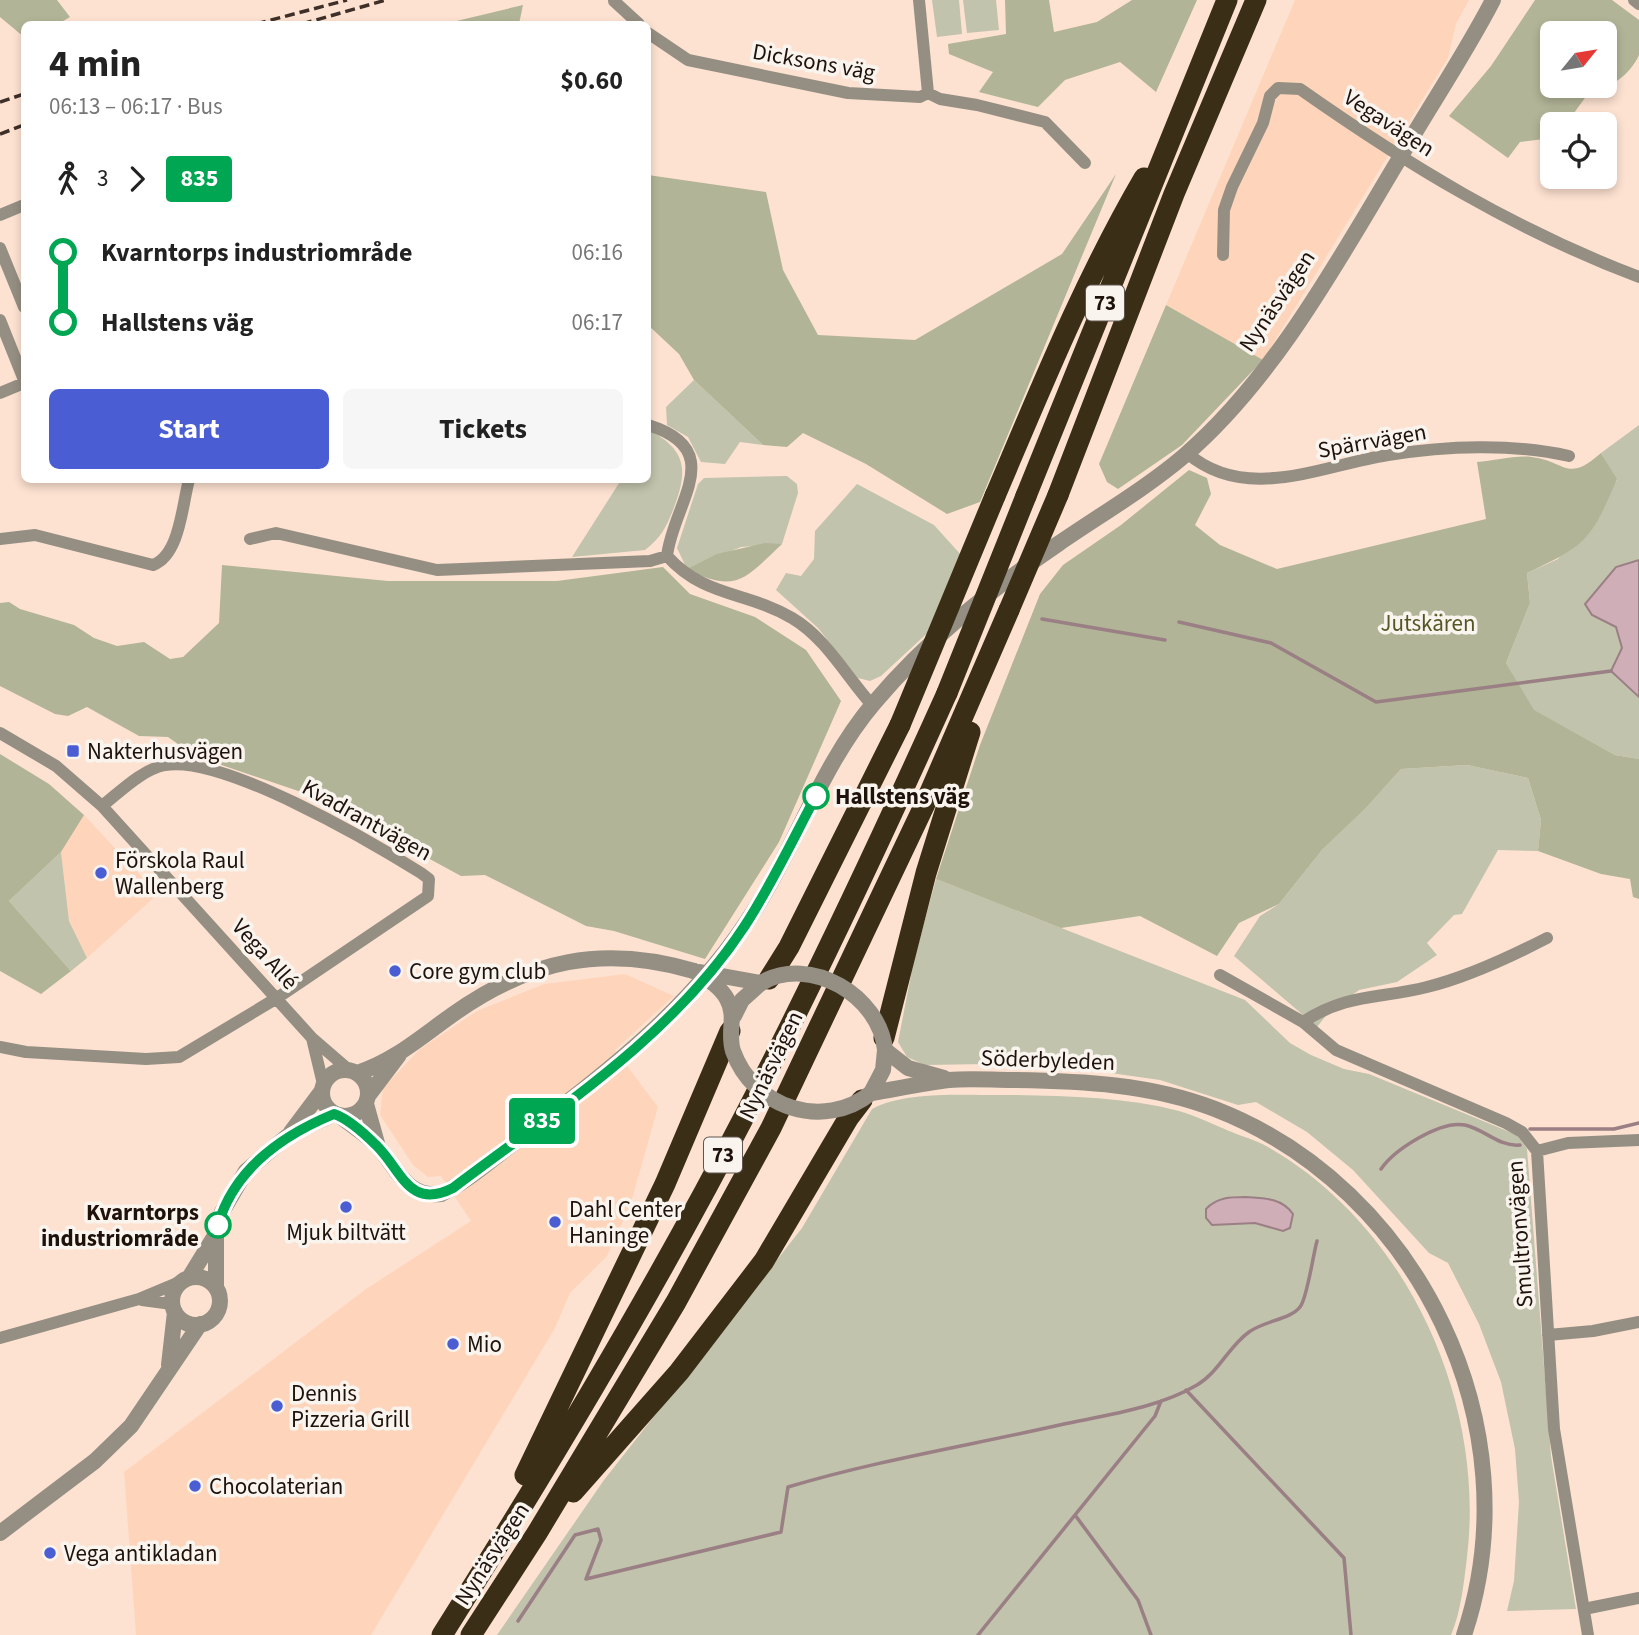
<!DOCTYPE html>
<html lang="en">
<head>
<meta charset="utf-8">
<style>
  :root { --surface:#fff; --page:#f6f6f6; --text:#222; --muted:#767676; --accent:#4b5dd2 }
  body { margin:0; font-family:"Source Sans 3",sans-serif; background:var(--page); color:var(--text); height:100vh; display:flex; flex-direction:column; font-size:26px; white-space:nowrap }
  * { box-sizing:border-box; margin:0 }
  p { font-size:23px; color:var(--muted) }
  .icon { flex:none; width:38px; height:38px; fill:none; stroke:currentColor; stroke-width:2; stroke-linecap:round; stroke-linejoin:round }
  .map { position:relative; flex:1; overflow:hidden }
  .side { position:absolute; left:21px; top:21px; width:630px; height:462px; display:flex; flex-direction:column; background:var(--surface); border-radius:10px; box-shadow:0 4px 10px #0003 }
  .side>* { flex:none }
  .badge { padding:0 14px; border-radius:5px; font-size:24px; line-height:46px }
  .needle { width:46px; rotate:60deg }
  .tools { position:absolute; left:1540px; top:21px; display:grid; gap:14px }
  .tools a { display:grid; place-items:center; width:77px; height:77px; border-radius:10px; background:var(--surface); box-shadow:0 4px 10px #0003; font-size:35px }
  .map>.badge { position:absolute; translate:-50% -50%; box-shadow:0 0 0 4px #fff }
  .legs { display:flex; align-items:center; gap:10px; height:77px; padding:0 28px; font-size:23px }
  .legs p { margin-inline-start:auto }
  .head { display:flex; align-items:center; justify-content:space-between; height:119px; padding:0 28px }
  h1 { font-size:38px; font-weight:700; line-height:52px }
  .button { display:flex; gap:14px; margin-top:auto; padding:14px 28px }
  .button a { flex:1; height:80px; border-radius:10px; background:var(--accent); color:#fff; font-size:28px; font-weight:700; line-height:80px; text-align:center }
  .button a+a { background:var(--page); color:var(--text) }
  ul { padding:0 28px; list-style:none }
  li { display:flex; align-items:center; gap:24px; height:70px; font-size:26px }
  li i { display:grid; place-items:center; width:10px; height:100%; margin:0 9px; background:currentColor }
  li i::after { content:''; width:18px; height:18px; margin:-9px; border:5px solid; border-radius:50%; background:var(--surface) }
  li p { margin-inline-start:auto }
  li:first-child i { background:linear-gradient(#0000 50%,currentColor 0) }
  li:last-child i { background:linear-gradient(currentColor 50%,#0000 0) }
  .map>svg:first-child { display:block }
</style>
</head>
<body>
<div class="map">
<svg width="1639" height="1635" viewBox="0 0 1639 1635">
  <rect width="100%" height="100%" fill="#fde2d1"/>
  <!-- built -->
  <path fill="#fed5bb" d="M1295,0H1469L1456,24L1448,58L1263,360L1166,305Z
    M84,815L158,894L87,958L69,921L61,852Z
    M625,974L674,996L615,1050L658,1107L630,1206L607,1256L570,1293L555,1328L371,1635H136L124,1472L366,1289L471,1221L441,1176L428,1177L413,1165L380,1115L383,1088L420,1049L477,1011L544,984Z"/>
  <!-- green -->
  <path fill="#c1c3ac" d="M932,0H959L962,34L937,37Z
    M963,0H996L999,30L967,33Z
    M694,380L763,445L740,442L725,464L701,462L688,437L667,425L666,407Z
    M1639,425V560L1616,567L1592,615L1616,627L1622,648L1611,671L1639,697V759L1615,755L1533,710L1506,663L1530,603L1527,573L1558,559L1617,480L1601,453Z
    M651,431C689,452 687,473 673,510C667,526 660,539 645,550L572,557L621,480H648V437Z
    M787,476L797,484L798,493L782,544L741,547L687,569L677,548L698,484L704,478Z
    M857,484L934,525L962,556L935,626L881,676L870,681L858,678L818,628L776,590L786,573L801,576L814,559L815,531Z
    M1467,765L1528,778L1541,820L1538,851L1498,850L1462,914L1454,915L1427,943L1437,955L1397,982L1359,990L1329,1012L1317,1027L1234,956L1260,916L1279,904L1322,850L1366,808L1401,769Z
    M61,852L69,921L87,958L71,971L9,901Z
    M936,879L1245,1000L1290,1043L1311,1055L1344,1069L1369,1074L1517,1135L1527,1149L1551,1456L1576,1609L1507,1611L1514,1581L1519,1502L1515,1449L1501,1382L1479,1324L1448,1263L1429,1253L1353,1170L1307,1132L1256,1102L1238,1105L1160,1080L1040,1063L925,1065L907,1057L898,1042L914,960Z
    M1011,1095C1068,1096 1124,1097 1179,1111C1196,1116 1213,1124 1229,1131C1241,1136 1256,1140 1268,1147C1407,1226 1486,1401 1467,1557C1464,1582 1461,1612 1451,1635H497L604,1480L802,1228L872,1109C907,1090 970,1096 1011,1095Z"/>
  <!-- forest -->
  <path fill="#b1b496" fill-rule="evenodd" d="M0,0H57L70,17L58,24H24V37L0,17Z
    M1005,0H1049L1054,32L1097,22L1132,0H1197L1156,92L1120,62L1065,80L1038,107L979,92L993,72L949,54L948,44L1006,34Z
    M1535,0H1612L1639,20C1639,30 1639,46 1639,55C1630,75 1610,89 1590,91L1566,124H1552V138L1520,142L1508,158L1449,116L1491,66ZM1552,33H1605V86H1552Z
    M523,5L519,24H444Z
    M1116,174L980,502L947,514L866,464L803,433L787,447L763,445L694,380L679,354L648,325V175L766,192L783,270L818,335L915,340L1062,254Z
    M1166,305L1263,360L1182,445L1118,489L1107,482L1099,464Z
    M1601,453L1617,479C1591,540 1587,545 1527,573L1530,603L1506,663L1534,710L1615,755L1639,759V899L1633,897L1630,879L1601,874L1538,851L1541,820L1528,778L1467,765L1401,769L1366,808L1322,850L1279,904L1239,923L1217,956L1140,916L1061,928L936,879L980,745L1040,594L1063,565L1121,525L1189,470L1207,478L1211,494L1195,525L1220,545L1277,569L1486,519L1477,462C1494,461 1515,455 1532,457C1567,462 1567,483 1601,453Z
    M765,543L782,544C745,579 736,594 687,569L717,554Z
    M222,565L388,581H557L663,567L690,594L755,617L806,650L841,701L779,842L705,959L614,931L586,926L485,875L461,876L316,797L195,756L168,737L139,736L87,707L68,716L55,714L0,686V603L9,602L20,609L74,625L94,638L117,646L144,642L170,659L183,657L219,623Z
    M0,754L49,784L84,815L61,852L9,901L71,971L41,994L0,971Z"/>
  <!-- water -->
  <path fill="#cfaeb8" stroke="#9a7f84" stroke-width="2" d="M1639,560V697L1611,671L1622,648L1616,627L1592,615L1585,604L1616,567Z
    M1246,1197C1264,1198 1282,1198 1293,1214L1290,1228L1283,1231L1255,1223L1212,1225L1206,1218V1209C1217,1197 1231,1197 1246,1197Z"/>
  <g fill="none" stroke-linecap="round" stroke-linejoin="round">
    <!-- stream -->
    <path stroke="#9a7f84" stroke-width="3.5" d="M1042,619L1165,640
      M1179,622L1271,643L1376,702L1611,671
      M1530,1129H1614L1639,1123
      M1381,1169C1394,1150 1440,1120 1465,1125C1484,1129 1499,1147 1520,1145
      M1186,1390L1344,1558L1351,1635
      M1075,1515L1138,1600L1151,1635
      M518,1621L575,1535L598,1529L601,1540L586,1579L781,1532L788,1487C878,1460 972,1445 1064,1424C1107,1415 1158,1408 1197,1385C1218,1373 1229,1346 1249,1332C1264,1321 1291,1319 1300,1307C1307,1299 1313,1255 1317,1241
      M978,1635L1155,1416L1161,1401"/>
    <!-- minor -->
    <path stroke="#958f83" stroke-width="12" d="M919,0L928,93
      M1634,0L1639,4
      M614,1L639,24
      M648,33L688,60L848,93L920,97L928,93L940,99L977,105L1045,122L1085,163
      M0,215L24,205
      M0,248L24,307
      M1223,255L1224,210L1232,187L1263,123L1270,96L1278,88L1300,89C1408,165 1515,230 1639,277
      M0,320L24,380
      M0,393L24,383
      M648,425C729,450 673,503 667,556
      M1187,453C1246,504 1323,465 1388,455C1445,446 1513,443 1569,456
      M0,539L35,535L153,565C180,555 182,505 189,480
      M250,539L276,533L437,570L650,561L667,556C705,598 746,591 792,618C826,638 846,676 872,705
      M0,733L56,766L102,806L312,1038L349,1070
      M1220,975L1303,1022L1336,1050L1506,1123L1522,1132L1537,1151L1554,1429L1588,1635
      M1303,1022C1347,993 1380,999 1427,987C1468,977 1510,957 1547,938
      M312,1038L323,1084
      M0,1047L26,1052L146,1059L179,1057L277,998L428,896L429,879L421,873C370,841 223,755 165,765C141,770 120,792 102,806
      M1537,1151L1568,1143L1639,1140
      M142,1300L172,1304
      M1548,1335L1593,1331L1639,1322
      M0,1338L139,1299L182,1281
      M1584,1609L1639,1598"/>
    <!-- tertiary -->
    <path stroke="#958f83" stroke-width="16" d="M734,1016L742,1000L761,983
      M885,1050L908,1068L944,1078
      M322 1093a23 23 0 1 1 46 0a23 23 0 1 1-46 0Z
      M357,1073C394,1061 421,1037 452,1015C529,960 603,944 694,971
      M871,1093C896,1089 923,1083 949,1080C970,1078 992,1080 1012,1080C1082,1081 1150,1084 1215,1109C1419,1188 1534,1427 1464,1635
      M871,1093L883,1070L885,1050
      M368,1096L399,1055
      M366,1104L378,1147
      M341,1117C354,1127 369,1136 379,1148C398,1170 407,1198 441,1194C472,1179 499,1153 527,1133C614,1067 699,1001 757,906C798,840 823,763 874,703C927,640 990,590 1058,544C1100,515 1145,489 1184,456C1274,379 1338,261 1398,161C1429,107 1464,56 1493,0
      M291,1132L321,1092
      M216,1237V1288
      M172 1301a24 24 0 1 1 48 0a24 24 0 1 1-48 0Z
      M189,1278L216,1234L222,1212L246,1171L290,1134L334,1114
      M169,1365L175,1312
      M0,1533L95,1461L131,1426L200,1324"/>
    <!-- motorway -->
    <path stroke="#3a2e17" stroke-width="21" d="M1058,495L1174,194L1256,0
      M995,496C1041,388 1085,279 1144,178
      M1026,496L1227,0
      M769,979L789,947L900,725
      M884,1038L926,873L970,732
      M525,1475L665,1184L730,1031
      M573,1492L679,1372L764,1261L849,1117L862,1100
      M442,1635C549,1466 653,1293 745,1115C817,976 883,835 947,693
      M471,1635L537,1533L676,1302L771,1128L924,806L1009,610"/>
    <!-- rail -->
    <path stroke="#3e3028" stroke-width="3.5" stroke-dasharray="10 5" stroke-linecap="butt" d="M256,24L347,0
      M302,24L386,0
      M0,102L24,94
      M0,134L24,125"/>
    <!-- tertiary-bridge -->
    <path stroke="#958f83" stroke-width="16" d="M694,971C707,979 720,986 727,999C737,1017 727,1032 733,1051C753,1108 824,1131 871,1093
      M700,972L761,983C810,954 880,996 885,1050"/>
    <!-- motorway-bridge -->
    <path stroke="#3a2e17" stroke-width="21" d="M1009,610L1058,495
      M947,693L1026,496
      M900,725L995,496"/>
  </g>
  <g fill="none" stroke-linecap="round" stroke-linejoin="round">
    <!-- line-1 casing -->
    <g stroke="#fff" stroke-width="16">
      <path id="line-1" d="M218,1225C234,1169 283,1135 334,1114C349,1119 366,1135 377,1146C402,1171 409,1210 453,1188C556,1110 672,1037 744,927C771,886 793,839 816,796"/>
    </g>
    <!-- line-1 -->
    <use href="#line-1" stroke="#00a651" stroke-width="10"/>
  </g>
  <!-- markers -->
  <g fill="#4b5dd2" stroke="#faf4ef" stroke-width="2.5">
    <rect x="66" y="744" width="14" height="14" rx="3.5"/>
    <circle cx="101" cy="873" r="7"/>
    <circle cx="395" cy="971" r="7"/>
    <circle cx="346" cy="1207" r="7"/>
    <circle cx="555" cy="1222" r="7"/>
    <circle cx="453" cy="1344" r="7"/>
    <circle cx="277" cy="1406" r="7"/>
    <circle cx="195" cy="1486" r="7"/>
    <circle cx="50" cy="1553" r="7"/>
  </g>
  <g fill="#fff" stroke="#00a651" stroke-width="3.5">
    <circle cx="816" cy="796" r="12"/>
    <circle cx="218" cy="1225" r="12"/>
  </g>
  <g text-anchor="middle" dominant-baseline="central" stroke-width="7" stroke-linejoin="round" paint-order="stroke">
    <!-- shield labels -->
    <g fill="#faf4ef" stroke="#60564f" stroke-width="2">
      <rect x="1086" y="285.5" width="38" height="35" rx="5"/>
      <rect x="704" y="1137.5" width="38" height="35" rx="5"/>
    </g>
    <g font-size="21" font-weight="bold" fill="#1e120b">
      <text x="1105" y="303">73</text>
      <text x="723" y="1155">73</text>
    </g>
    <!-- street labels -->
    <g font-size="23" fill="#1e120b" stroke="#faf4ef">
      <text transform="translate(814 62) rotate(10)">Dicksons väg</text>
      <text transform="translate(1389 123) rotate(33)">Vegavägen</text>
      <text transform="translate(1277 301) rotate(-56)">Nynäsvägen</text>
      <text transform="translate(1372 441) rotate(-10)">Spärrvägen</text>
      <text transform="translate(367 820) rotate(29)">Kvadrantvägen</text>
      <text transform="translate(265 954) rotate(48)">Vega Allé</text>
      <text transform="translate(1048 1060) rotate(2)">Söderbyleden</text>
      <text transform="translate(771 1065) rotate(-64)">Nynäsvägen</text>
      <text transform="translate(1520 1234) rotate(-94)">Smultronvägen</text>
      <text transform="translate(492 1554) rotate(-57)">Nynäsvägen</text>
    </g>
    <!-- park labels -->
    <g font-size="23" fill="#545725" stroke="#faf4ef">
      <text x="1428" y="623">Jutskären</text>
    </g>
    <!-- poi labels -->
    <g font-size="23" fill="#1e120b" stroke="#faf4ef" text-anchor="start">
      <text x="87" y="751">Nakterhusvägen</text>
      <text x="115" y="860">Förskola Raul<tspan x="115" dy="26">Wallenberg</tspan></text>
      <text x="409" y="971">Core gym club</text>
      <text x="569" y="1209">Dahl Center<tspan x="569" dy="26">Haninge</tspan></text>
      <text x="346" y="1232" text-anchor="middle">Mjuk biltvätt</text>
      <text x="467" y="1344">Mio</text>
      <text x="291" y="1393">Dennis<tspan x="291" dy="26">Pizzeria Grill</tspan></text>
      <text x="209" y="1486">Chocolaterian</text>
      <text x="64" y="1553">Vega antikladan</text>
    </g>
    <!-- stop labels -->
    <g font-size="23" font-weight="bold" fill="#1e120b" stroke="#faf4ef" text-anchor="start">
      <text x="835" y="796">Hallstens väg</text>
      <text x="199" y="1212" text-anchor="end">Kvarntorps<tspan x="199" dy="26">industriområde</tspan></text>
    </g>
  </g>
</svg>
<div class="tools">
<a><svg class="needle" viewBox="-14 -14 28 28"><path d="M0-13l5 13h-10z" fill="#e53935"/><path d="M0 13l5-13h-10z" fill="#767676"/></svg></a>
<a><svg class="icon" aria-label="locate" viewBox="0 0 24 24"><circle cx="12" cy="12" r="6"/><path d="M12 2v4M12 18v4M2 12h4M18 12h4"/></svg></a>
</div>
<b class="badge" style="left:542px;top:1121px;background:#00a651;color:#fff">835</b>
<section class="side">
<div class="head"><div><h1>4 min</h1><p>06:13 – 06:17 · Bus</p></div><b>$0.60</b></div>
<div class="legs"><svg class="icon" aria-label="walk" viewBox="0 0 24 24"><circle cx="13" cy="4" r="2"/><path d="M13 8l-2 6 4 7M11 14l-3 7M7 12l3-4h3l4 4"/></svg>3<svg class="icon" aria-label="forward" viewBox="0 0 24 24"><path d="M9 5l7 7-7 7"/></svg><b class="badge" style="background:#00a651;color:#fff">835</b></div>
<ul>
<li><i style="color:#00a651"></i><b>Kvarntorps industriområde</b><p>06:16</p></li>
<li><i style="color:#00a651"></i><b>Hallstens väg</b><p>06:17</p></li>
</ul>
<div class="button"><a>Start</a><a>Tickets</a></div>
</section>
</div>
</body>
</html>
